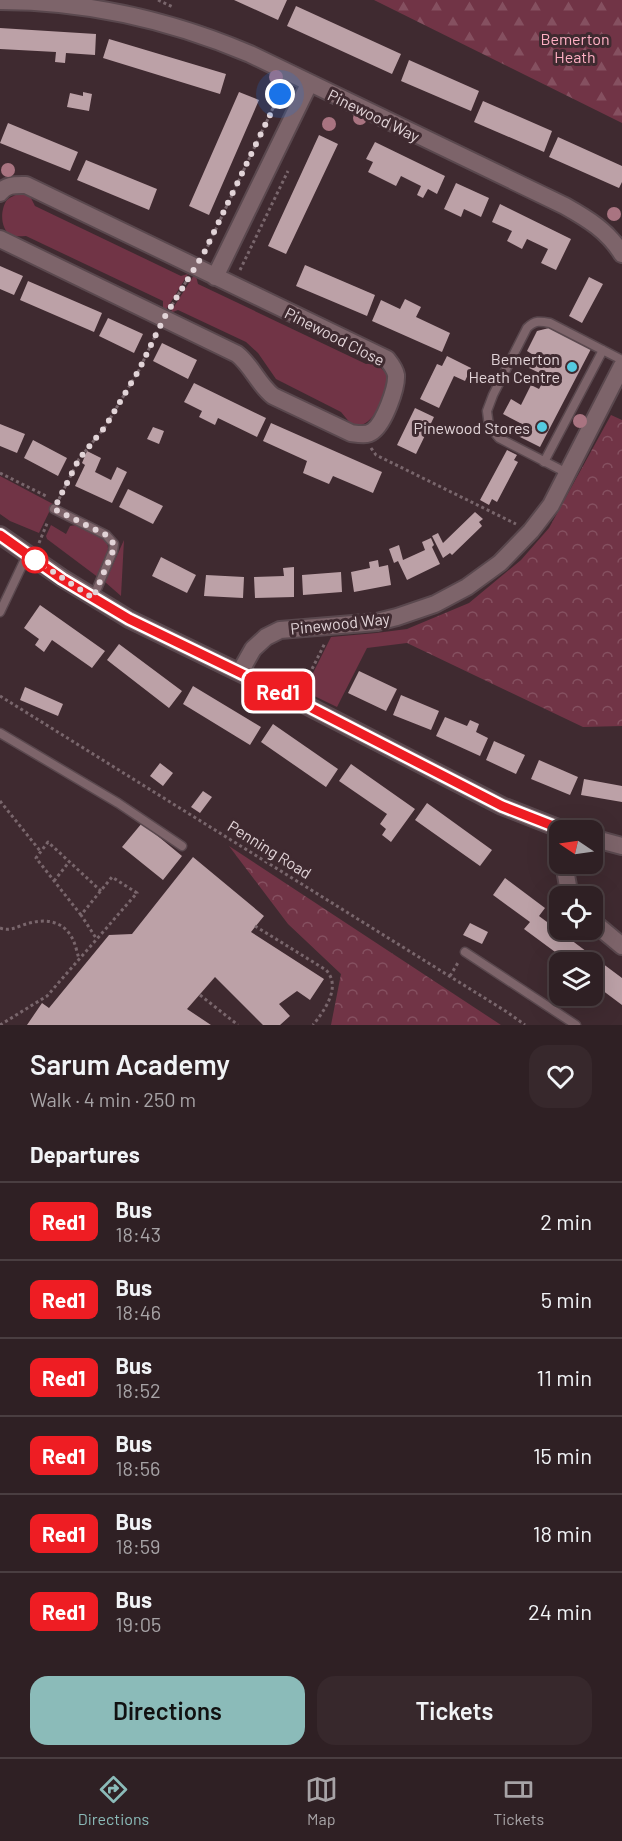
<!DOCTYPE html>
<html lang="en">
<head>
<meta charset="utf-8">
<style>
  :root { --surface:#2f2024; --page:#37282c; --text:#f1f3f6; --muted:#a7a3a6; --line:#4a3e41; --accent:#8bbbb9 }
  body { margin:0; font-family:Barlow,sans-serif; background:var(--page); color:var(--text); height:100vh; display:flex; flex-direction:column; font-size:22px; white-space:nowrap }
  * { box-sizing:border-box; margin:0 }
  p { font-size:20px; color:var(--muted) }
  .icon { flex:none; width:33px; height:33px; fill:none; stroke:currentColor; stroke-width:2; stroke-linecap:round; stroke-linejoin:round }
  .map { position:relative; height:1025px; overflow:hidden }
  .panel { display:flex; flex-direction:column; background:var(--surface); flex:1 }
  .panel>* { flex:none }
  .badge { padding:0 12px; border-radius:9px; font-size:21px; line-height:39px }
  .needle { width:39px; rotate:283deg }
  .buttons { position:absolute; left:549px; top:820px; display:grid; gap:12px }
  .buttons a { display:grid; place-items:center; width:54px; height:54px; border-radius:12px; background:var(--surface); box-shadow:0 6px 24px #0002,0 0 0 2px var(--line); font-size:30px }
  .you { position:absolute; width:30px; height:30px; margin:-15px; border:4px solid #fff; border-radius:50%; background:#1a73e8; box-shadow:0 0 0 9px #1a73e833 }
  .map>.badge { position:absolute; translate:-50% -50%; box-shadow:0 0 0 3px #fff }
  h2 { padding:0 30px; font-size:22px; line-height:54px }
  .round { display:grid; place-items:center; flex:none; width:63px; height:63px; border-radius:18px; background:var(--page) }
  .head { display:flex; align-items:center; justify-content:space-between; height:102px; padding:0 30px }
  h1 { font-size:28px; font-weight:600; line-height:45px }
  .cta { display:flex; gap:12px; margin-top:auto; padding:12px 30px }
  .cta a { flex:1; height:69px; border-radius:18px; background:var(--accent); color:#111; font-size:24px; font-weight:600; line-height:69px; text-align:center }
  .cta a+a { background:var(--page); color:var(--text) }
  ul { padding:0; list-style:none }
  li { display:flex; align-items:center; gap:18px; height:78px; padding:0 30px; border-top:2px solid var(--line) }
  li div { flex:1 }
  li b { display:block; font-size:22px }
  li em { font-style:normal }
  li .badge { min-width:66px; font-weight:700; text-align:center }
  .tab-bar { display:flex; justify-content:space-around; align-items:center; height:84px; border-top:2px solid var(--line); background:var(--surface); font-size:16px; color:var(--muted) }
  .tab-bar a { display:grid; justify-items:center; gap:3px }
  .tab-bar .current { color:var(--accent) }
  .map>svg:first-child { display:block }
</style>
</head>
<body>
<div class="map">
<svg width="622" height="1025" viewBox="0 0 622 1025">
  <defs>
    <pattern id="forest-firs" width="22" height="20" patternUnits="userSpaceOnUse" patternTransform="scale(1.5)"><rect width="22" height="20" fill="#713446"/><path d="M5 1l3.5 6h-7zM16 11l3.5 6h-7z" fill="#855060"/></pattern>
    <pattern id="park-crowns" width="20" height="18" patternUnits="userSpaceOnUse" patternTransform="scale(1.5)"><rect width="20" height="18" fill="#713446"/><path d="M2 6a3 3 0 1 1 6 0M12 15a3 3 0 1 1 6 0" fill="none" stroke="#855060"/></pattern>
  </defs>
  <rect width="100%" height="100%" fill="#3f2a30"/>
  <!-- green -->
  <path fill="#713446" d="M20,193L29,194L35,206L181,276L188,274L166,310L163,307V301L26,236C21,236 15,237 11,235C0,230 0,209 7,200C10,197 16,195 20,193Z
    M194,275L196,276L198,284L366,364C372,363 374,364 379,367C385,371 389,376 389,383C389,393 373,423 361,425C358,425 355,424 351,424L341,412L276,379L258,353L246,342L178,310L170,313Z
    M0,476L53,504L39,533L10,521L0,514Z
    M51,525L66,534L70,526L76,525L106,540C112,551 103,567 99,578L47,539L46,536Z
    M124,540L121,596L105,582Z
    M407,629V643L367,648L337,707L304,691L331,637L376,633Z"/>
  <!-- forest -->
  <path fill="url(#forest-firs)" d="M374,0H622V123Z"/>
  <!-- park -->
  <path fill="url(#park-crowns)" d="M611,415L622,420V726L583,727L407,643V629L469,603L521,560L549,528Z
    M229,846L501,1025H331L341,974L288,924Z"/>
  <!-- building -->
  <path fill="#bca1a7" d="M234,0H287L278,20Z
    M296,6L401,54L392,74L287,26Z
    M0,28L96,34L95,55L66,53L65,63L55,62L56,52L0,49Z
    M109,39L226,74L220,94L103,58Z
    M409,60L479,91L471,111L401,81Z
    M83,92L92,94L89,111L67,107L70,93L83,96Z
    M239,92L259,100L209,215L189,206Z
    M483,101L552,131L544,152L474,122Z
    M8,123L78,152L70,171L0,143Z
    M319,135L338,144L286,254L268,246Z
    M558,137L622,166V182L619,188L549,157Z
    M375,142L445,176L437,194L428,189L423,198L417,195L421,186L401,176L396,186L368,172L373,162L366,159Z
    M86,160L157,189L149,210L77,180Z
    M456,183L489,198L481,217L464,209L461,217L444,209Z
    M500,204L571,239L556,270L541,263L548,249L527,239L522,249L507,241L512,231L492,222Z
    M305,265L375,295L367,316L296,286Z
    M0,266L23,276L14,295L0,289Z
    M589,277L603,284L582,323L569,316Z
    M28,281L102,313L94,332L20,300Z
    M405,299L421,307L416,317L450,333L442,352L372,321L381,300L400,309Z
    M108,318L143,334L134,353L99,336Z
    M549,328L591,349L540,447L516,435L522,424L503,414L511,399L521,405L531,385L539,389L546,376L529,368L535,356L527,351L537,331Z
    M162,343L197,360L188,379L153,361Z
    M447,356L471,368L465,381L454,376L439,408L420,399L437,364L442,366Z
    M194,383L266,418L257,437L218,418L215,425L199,417L202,411L184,402Z
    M415,408L434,417L416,454L397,445Z
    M271,423L382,472L373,493L333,476L329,484L303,473L307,461L263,441Z
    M0,424L25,434L17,453L0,446Z
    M153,427L164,431L159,444L147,439Z
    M33,440L67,458L58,476L24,458Z
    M507,450L517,455L514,460L518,462L497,502L492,499L489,505L480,500Z
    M87,451L101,458L95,472L111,480L117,467L127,472L112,503L75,486L85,465L82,463Z
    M128,489L163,506L153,524L119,507Z
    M475,512L483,519L479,522L482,526L452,555L450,553L443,558L432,536L438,533L443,543Z
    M431,538L434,545L432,547L440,564L407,580L398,561L394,563L389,549L399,545L403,560L425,550L422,542Z
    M161,557L196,575L187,593L152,576Z
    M378,560L379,567L388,565L391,585L354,592L351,572L370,568L369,562Z
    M294,567V597L255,598L254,577L284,576L283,568Z
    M341,572L342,592L303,595L302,575Z
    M206,575L244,577L243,598L204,596Z
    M40,605L105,651L92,668L52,640L44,652L35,645L39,639L24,628Z
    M119,644L182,691L169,708L107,660Z
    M359,671L397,689L386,711L348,693Z
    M193,686L261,727L250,745L183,704Z
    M25,687L63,704L58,716L20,700Z
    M401,695L439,711L431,730L393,715Z
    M445,717L467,726L470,720L479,724L476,732L488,738L480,756L436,736Z
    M273,724L338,769L326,787L261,742Z
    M494,741L525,755L516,774L486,760Z
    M539,760L578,777L570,795L531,779Z
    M160,763L173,773L163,786L150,776Z
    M351,764L415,809L391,842L382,835L386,829L380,824L387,814L339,781Z
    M584,779L622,786V802L581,795Z
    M203,791L212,797L200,813L191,807Z
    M427,803L492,850L480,866L415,820Z
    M142,823L182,856L163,880L122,847Z
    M193,857L264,916L251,932L324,979L310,1000L297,991L279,1004L290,1016L280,1025H263L215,977L187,1009L211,1025H27L42,1003L49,1008L109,935L132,934Z
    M505,878L545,908L539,916L622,978V1005L598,987L592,994V963H570L524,929L530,922L493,895Z
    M470,923L488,932L482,944L463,935Z"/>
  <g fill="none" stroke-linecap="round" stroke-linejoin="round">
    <!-- service casing -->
    <g stroke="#5a484e" stroke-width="11">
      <path id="service" d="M544,462L603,350
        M567,473L499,438L489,426L487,411L493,395L527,328C535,320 540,321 550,323L622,360
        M54,509L106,535L114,544L113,551L93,598
        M0,612L27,555
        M0,733L118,803L182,846
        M465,952L576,1025"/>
    </g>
    <!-- minor casing -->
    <g stroke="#5a484e" stroke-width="20">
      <path id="minor" d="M0,1C87,1 170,20 250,54L565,206C588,219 608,231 622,254
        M0,193C6,184 16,185 26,185L387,359C391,364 395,369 396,375C397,388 384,423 373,431C367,436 358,434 351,433L273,396C258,384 252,366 237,354L0,239
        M215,277L309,84
        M0,535L62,578L129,619L296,700L502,806L566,831
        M240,672L253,649L266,637L280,630L377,622L397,617L435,604L467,587L500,563L531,531L551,505L622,366
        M592,838L622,846
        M567,864L566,875L570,897
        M592,921L622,946"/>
    </g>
    <!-- path -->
    <path stroke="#79666c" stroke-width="3" stroke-dasharray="3 3" stroke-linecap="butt" d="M158,0L173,7
      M205,252L283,87
      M240,270L288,171
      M172,305L187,280
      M371,448L376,455L516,524
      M0,473L48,497
      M59,499L79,459L105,427L139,370L157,332
      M39,543L48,521
      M304,685L325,643
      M0,696L507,1012L525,1025
      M0,801L41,852
      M54,881L69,862
      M81,915L36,858L48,842L101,891
      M255,926L326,970C342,987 324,1011 313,1025
      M0,928C8,931 15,928 23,925C40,919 60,918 71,936C75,942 77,952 79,959
      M450,976L459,961
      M200,995L238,1025
      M0,1025L47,996L137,893L112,877L81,915L96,938"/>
    <!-- service -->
    <use href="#service" stroke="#7d646a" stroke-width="8"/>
    <!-- minor -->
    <use href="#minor" stroke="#7d646a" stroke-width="16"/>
  </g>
  <!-- trees -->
  <g fill="#a97481">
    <circle cx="276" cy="77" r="7"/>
    <circle cx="360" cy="118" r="7"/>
    <circle cx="329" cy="124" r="7"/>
    <circle cx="8" cy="170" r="7"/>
    <circle cx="614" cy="214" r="7"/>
    <circle cx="580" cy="421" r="7"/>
  </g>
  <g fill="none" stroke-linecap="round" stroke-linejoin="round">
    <!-- line casing -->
    <g stroke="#fff" stroke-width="14">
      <path id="line" d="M0,535L62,579L129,619L296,700L502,806L566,831"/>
    </g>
    <!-- line -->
    <use href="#line" stroke="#ee1d23" stroke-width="9"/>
    <!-- walk -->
    <path stroke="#e2d4d8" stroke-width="6" stroke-dasharray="0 10.8" d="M35,560L93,598L113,551L114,544L106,535L54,509L79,459L105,427L139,370L164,318L204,253L280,94"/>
  </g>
  <!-- markers -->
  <g fill="#55cae0" stroke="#3f2a30" stroke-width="2">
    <circle cx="572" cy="367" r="6"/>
    <circle cx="542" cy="427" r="6"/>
  </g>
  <circle fill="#fff" stroke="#ee1d23" stroke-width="3" cx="35" cy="560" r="12"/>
  <g text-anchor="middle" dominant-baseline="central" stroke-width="6" stroke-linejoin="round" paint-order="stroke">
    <!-- park labels -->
    <g font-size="16" fill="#ffb0c4" stroke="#3f2a30">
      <text x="575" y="38">Bemerton<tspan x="575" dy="18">Heath</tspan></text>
    </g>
    <!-- street labels -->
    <g font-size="16" fill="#e2d4d8" stroke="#3f2a30">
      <text transform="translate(374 115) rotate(26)">Pinewood Way</text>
      <text transform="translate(335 336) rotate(27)">Pinewood Close</text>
      <text transform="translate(340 623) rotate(-6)">Pinewood Way</text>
      <text transform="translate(270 849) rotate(32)">Penning Road</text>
    </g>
    <!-- poi labels -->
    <g font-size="16" fill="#e2d4d8" stroke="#3f2a30" text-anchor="end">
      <text x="560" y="358">Bemerton<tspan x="560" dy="18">Heath Centre</tspan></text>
      <text x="530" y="427">Pinewood Stores</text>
    </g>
  </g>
</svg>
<div class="buttons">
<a><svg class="needle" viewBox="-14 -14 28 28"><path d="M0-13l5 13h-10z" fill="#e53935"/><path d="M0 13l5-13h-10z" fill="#a7a3a6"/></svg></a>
<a><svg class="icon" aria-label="locate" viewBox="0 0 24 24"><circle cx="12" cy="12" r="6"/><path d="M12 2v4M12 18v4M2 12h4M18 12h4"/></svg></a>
<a><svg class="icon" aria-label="layers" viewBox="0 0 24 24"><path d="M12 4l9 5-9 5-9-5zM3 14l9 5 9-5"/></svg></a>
</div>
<div class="you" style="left:280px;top:94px"></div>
<b class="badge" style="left:278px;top:691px;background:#ee1d23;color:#fff">Red1</b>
</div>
<section class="panel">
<div class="head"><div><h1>Sarum Academy</h1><p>Walk · 4 min · 250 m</p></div><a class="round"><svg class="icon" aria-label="heart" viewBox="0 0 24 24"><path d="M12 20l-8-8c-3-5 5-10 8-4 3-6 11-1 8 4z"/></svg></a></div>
<h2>Departures</h2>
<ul>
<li><span class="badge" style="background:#ee1d23;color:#fff">Red1</span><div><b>Bus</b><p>18:43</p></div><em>2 min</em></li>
<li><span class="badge" style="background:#ee1d23;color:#fff">Red1</span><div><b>Bus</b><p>18:46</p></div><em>5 min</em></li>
<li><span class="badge" style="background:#ee1d23;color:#fff">Red1</span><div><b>Bus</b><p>18:52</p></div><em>11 min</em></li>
<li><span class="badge" style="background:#ee1d23;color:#fff">Red1</span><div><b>Bus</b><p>18:56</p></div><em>15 min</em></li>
<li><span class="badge" style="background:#ee1d23;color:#fff">Red1</span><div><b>Bus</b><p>18:59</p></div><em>18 min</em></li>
<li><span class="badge" style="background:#ee1d23;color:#fff">Red1</span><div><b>Bus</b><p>19:05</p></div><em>24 min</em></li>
</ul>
<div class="cta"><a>Directions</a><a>Tickets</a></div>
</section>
<nav class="tab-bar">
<a class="current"><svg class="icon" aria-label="directions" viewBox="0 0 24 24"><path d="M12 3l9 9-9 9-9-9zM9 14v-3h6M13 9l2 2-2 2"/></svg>Directions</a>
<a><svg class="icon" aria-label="map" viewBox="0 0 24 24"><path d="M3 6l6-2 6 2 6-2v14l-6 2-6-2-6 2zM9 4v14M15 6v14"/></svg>Map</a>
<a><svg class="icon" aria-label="tickets" viewBox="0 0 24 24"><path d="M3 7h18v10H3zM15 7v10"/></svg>Tickets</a>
</nav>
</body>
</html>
